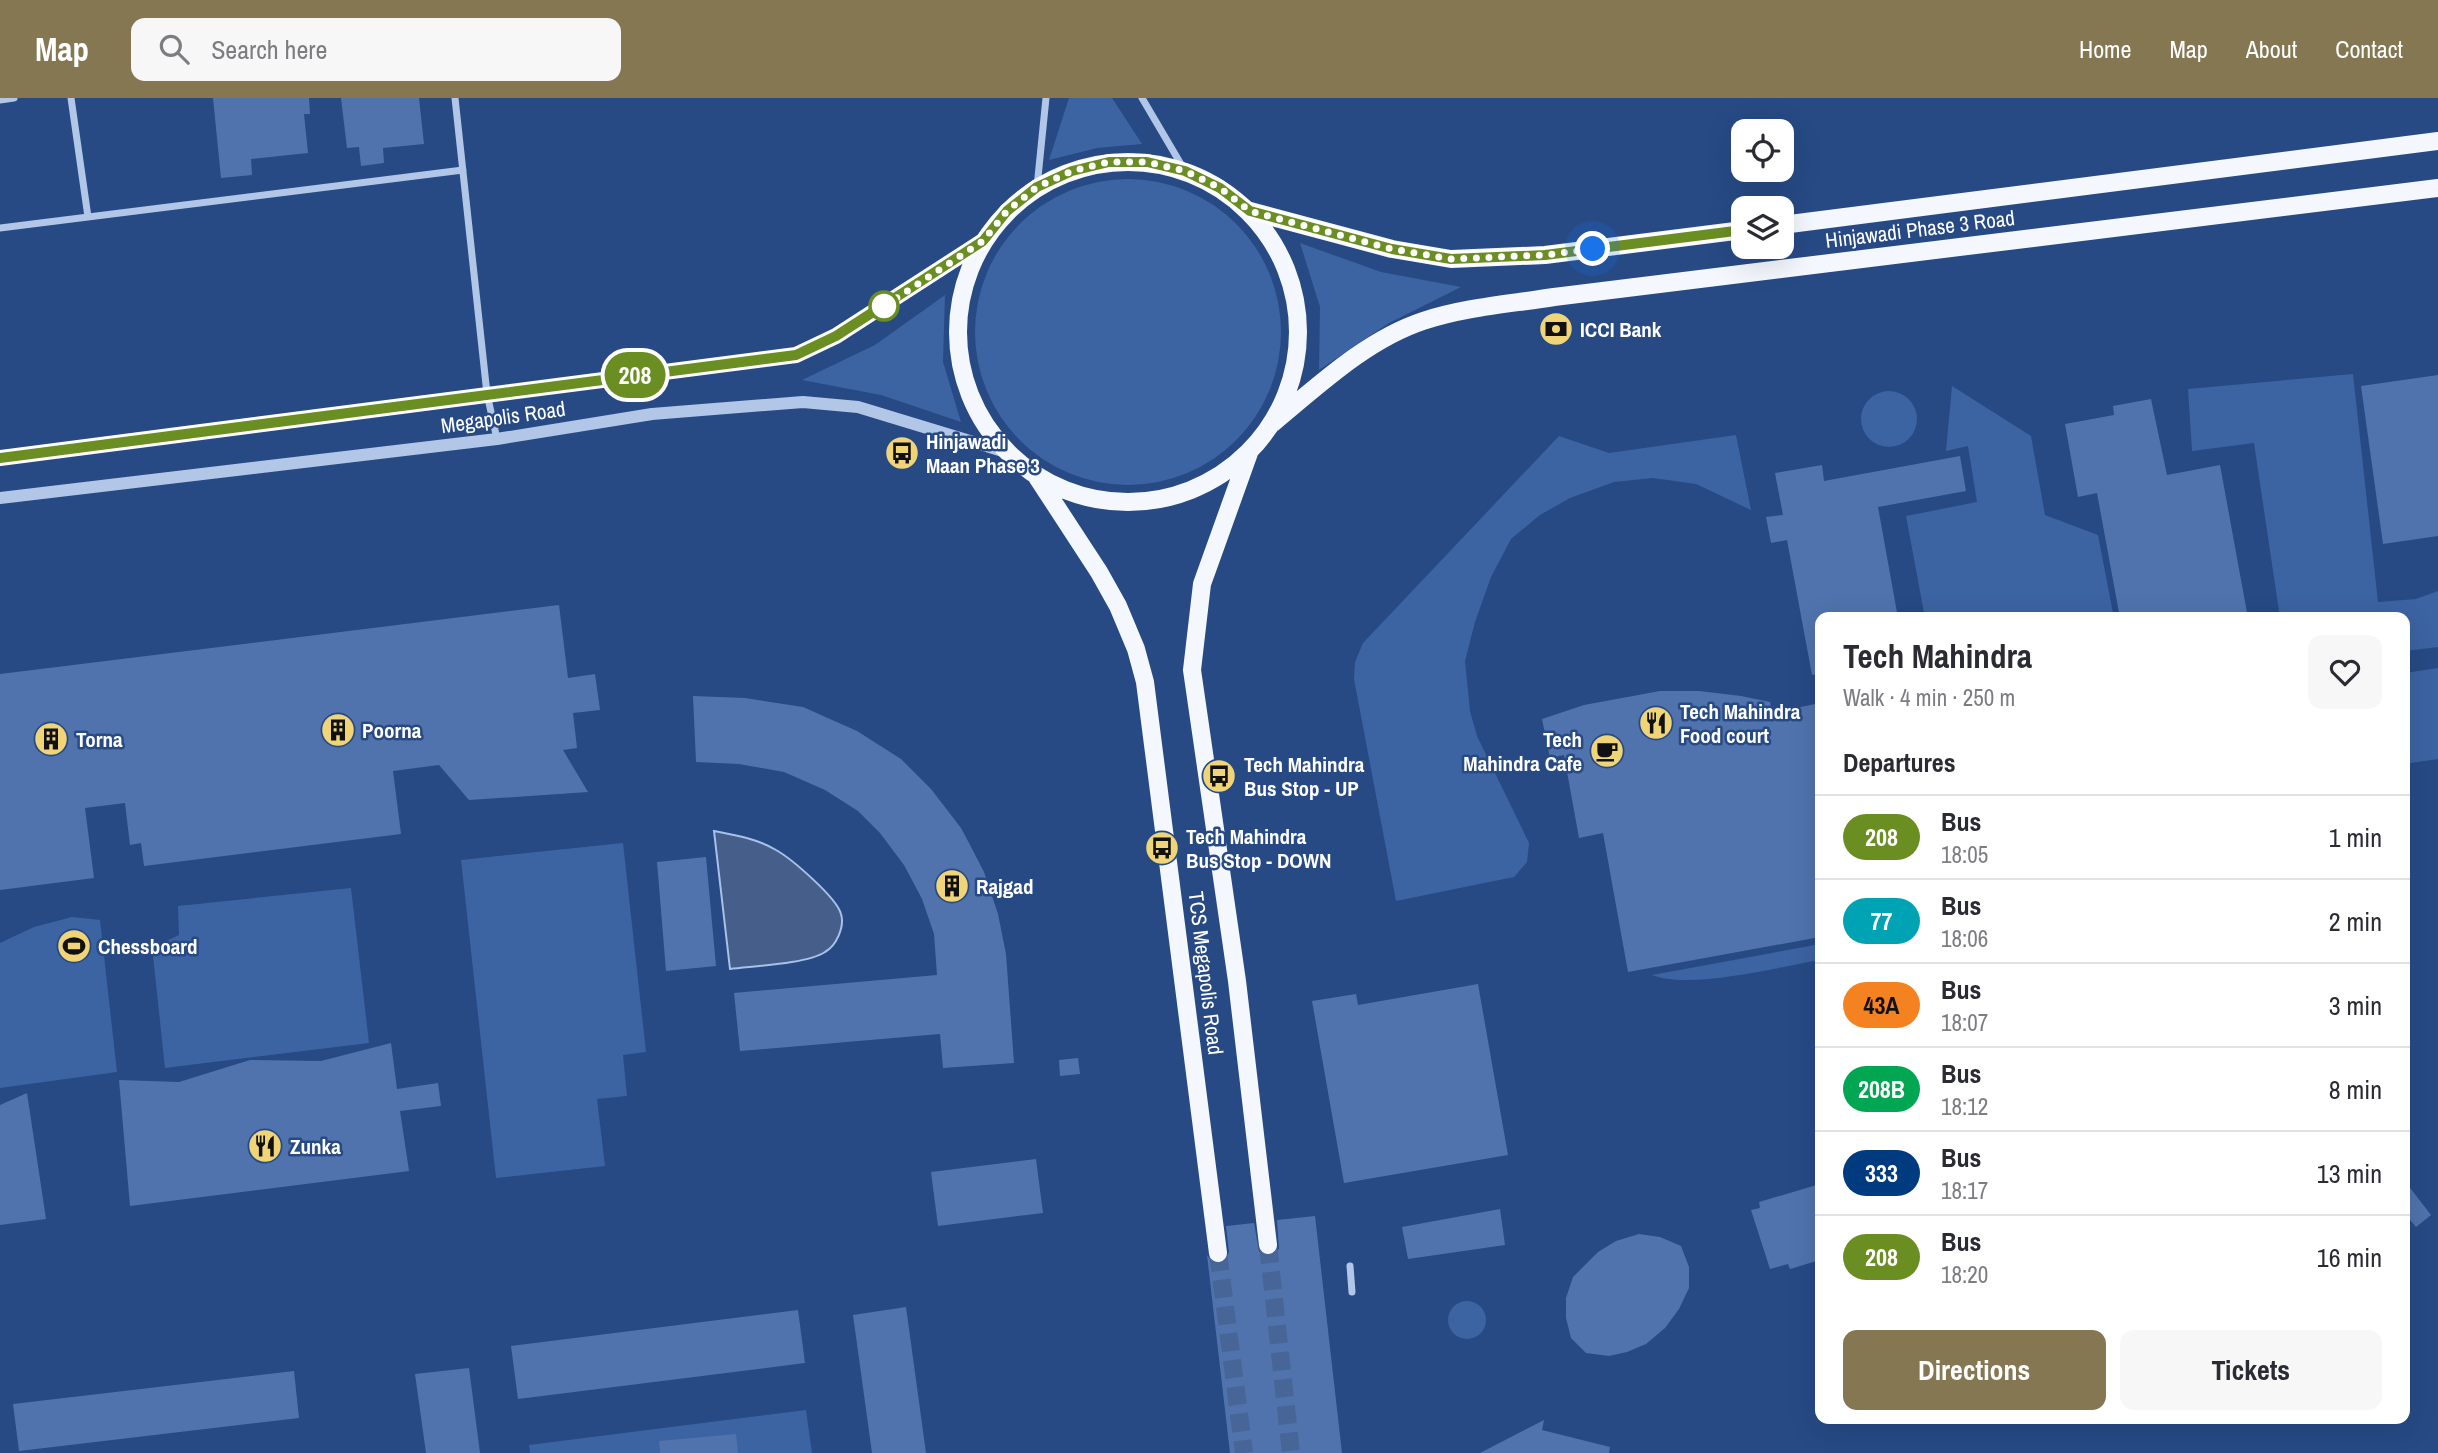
<!DOCTYPE html>
<html lang="en">
<head>
<meta charset="utf-8">
<style>
  :root { --surface:#fff; --page:#f7f7f7; --text:#2b2b33; --muted:#7c7c81; --line:#e1e1e2; --accent:#847752 }
  body { margin:0; font-family:"Archivo Narrow",sans-serif; background:var(--page); color:var(--text); height:100vh; display:flex; flex-direction:column; font-size:26px; white-space:nowrap }
  * { box-sizing:border-box; margin:0 }
  p { font-size:23px; color:var(--muted) }
  .icon { flex:none; width:38px; height:38px; fill:none; stroke:currentColor; stroke-width:2; stroke-linecap:round; stroke-linejoin:round }
  .map { position:relative; flex:1; overflow:hidden }
  .details { position:absolute; left:1815px; top:514px; width:595px; height:812px; display:flex; flex-direction:column; background:var(--surface); border-radius:14px; box-shadow:0 7px 28px #0002 }
  .details>* { flex:none }
  .badge { padding:0 14px; border-radius:23px; font-size:24px; line-height:46px }
  .tools { position:absolute; left:1731px; top:21px; display:grid; gap:14px }
  .tools a { display:grid; place-items:center; width:63px; height:63px; border-radius:14px; background:var(--surface); box-shadow:0 7px 28px #0002; font-size:35px }
  .you { position:absolute; width:35px; height:35px; margin:-18px; border:5px solid #fff; border-radius:50%; background:#1a73e8; box-shadow:0 0 0 10px #1a73e833 }
  .map>.badge { position:absolute; translate:-50% -50%; box-shadow:0 0 0 4px #fff }
  h2 { padding:0 28px; font-size:26px; line-height:63px }
  .round { display:grid; place-items:center; flex:none; width:74px; height:74px; border-radius:14px; background:var(--page) }
  .headline { display:flex; align-items:center; justify-content:space-between; height:119px; padding:0 28px }
  h1 { font-size:33px; font-weight:800; line-height:52px }
  .cta { display:flex; gap:14px; margin-top:auto; padding:14px 28px }
  .cta a { flex:1; height:80px; border-radius:14px; background:var(--accent); color:#fff; font-size:28px; font-weight:800; line-height:80px; text-align:center }
  .cta a+a { background:var(--page); color:var(--text) }
  ul { padding:0; list-style:none }
  li { display:flex; align-items:center; gap:21px; height:84px; padding:0 28px; border-top:2px solid var(--line) }
  li div { flex:1 }
  li b { display:block; font-size:26px }
  li em { font-style:normal }
  li .badge { min-width:77px; font-weight:700; text-align:center }
  header { display:flex; align-items:center; gap:42px; box-sizing:border-box; height:98px; padding:0 35px; background:var(--accent); color:#fff }
  header strong { font-size:33px }
  nav { display:flex; gap:38px; margin-inline-start:auto; font-size:24px }
  .search { width:490px; height:63px; background:var(--page); display:flex; align-items:center; gap:18px; box-sizing:border-box; padding:0 24px; border-radius:14px; color:var(--muted); font-size:26px }
  .map>svg:first-child { display:block }
</style>
</head>
<body>
<header>
<strong>Map</strong>
<div class="search"><svg class="icon" aria-label="search" viewBox="0 0 24 24"><circle cx="10" cy="10" r="6"/><path d="M15 15l6 6"/></svg>Search here</div>
<nav><a>Home</a><a>Map</a><a>About</a><a>Contact</a></nav>
</header>
<div class="map">
<svg width="2438" height="1355" viewBox="0 0 2438 1355">
  <rect width="100%" height="100%" fill="#274a85"/>
  <!-- green -->
  <path fill="#3c63a2" d="M1069,0H1112L1142,46L1097,50L1049,62Z
    M975 234a153 153 0 1 1 306 0a153 153 0 1 1-306 0Z
    M1300,145L1381,174L1461,189L1389,225L1319,272L1320,209Z
    M945,197L943,264L961,324L881,297L802,282L875,247Z
    M2353,276L2378,504L2416,501L2438,493V549L2405,553L2404,520H2280L2254,345L2192,353L2188,291Z
    M1952,288L2031,338L2045,417L2098,437L2113,515L2089,520H1925L1906,418L1977,404L1968,348L1946,353Z
    M1861 321a28 28 0 1 1 56 0a28 28 0 1 1-56 0Z
    M1736,337L1751,412L1696,386L1653,380L1614,384L1570,400L1540,417L1511,441L1491,479L1475,524L1465,563L1470,613L1477,638L1529,745L1527,764L1514,779L1396,803L1354,581L1355,564L1363,545L1559,338L1609,355Z
    M2438,570V661L2405,666V575Z
    M623,745L646,954L623,957L627,998L597,1001L605,1068L496,1080L461,762Z
    M351,790L369,945L165,970L153,858L162,845L179,837L178,808Z
    M72,819L100,822L117,974L0,990V845L34,829Z
    M1820,846V862C1778,869 1690,892 1652,877Z
    M1448 1222a19 19 0 1 1 38 0a19 19 0 1 1-38 0Z
    M806,1312L812,1355H530L529,1347Z"/>
  <!-- water -->
  <path fill="#465f8a" stroke="#a7c1e8" stroke-width="2" d="M714,733C735,737 758,741 776,752C792,761 837,800 841,816C845,829 836,848 825,854C807,866 753,868 730,871Z"/>
  <!-- building -->
  <path fill="#5073ad" d="M213,0H309L310,16H304L308,55L251,61L252,77L221,80Z
    M341,0H419L424,46L383,50L384,65L361,68L359,49L347,50Z
    M2438,277V438L2383,446L2361,288Z
    M2151,301L2167,377L2220,367L2248,520H2120L2097,395L2078,399L2065,326L2114,317L2113,308Z
    M1960,358L1966,393L1878,409L1898,520H1820V576L1812,577L1787,442L1771,445L1766,419L1783,417L1775,375L1822,367L1824,383Z
    M559,507L568,580L595,576L600,612L573,615L577,650L563,652L588,694L469,702L439,667L393,673L401,736L144,768L141,745L130,747L125,705L85,710L94,780L0,792V576Z
    M1660,593H1699L1741,598L1770,604L1772,615L1820,605V839L1628,874L1603,735L1579,740L1564,657L1550,660L1542,621L1584,607Z
    M693,598L745,600L803,609L857,633L901,661L931,691L961,730L969,745L984,774L998,816L1006,856L1014,965L943,970L940,936L740,953L734,895L937,877L934,836L922,801L904,767L880,735L858,713L825,692L784,674L739,666L696,664Z
    M706,759L716,868L666,873L657,764Z
    M1478,886L1508,1057L1344,1085L1312,903L1356,896L1358,907Z
    M391,945L397,991L438,985L441,1008L400,1013L409,1073L130,1108L119,982L179,984L250,962L321,963Z
    M1078,960L1080,976L1060,978L1059,962Z
    M27,995L46,1121L0,1127V1007Z
    M1036,1061L1043,1115L938,1128L931,1074Z
    M2404,1082L2431,1117L2416,1129L2404,1115Z
    M1820,1086V1162L1790,1171L1788,1166L1770,1171L1751,1112L1760,1110L1759,1104Z
    M1500,1111L1505,1147L1408,1161L1402,1129Z
    M1315,1118L1342,1355H1230L1207,1157L1213,1165L1224,1164L1229,1154L1226,1128L1254,1125L1259,1153L1263,1157L1270,1158L1279,1151L1277,1122Z
    M1639,1136L1660,1139L1681,1148L1689,1169V1190L1679,1211L1665,1230L1646,1246L1627,1254L1609,1258L1586,1255L1571,1240L1566,1220V1200L1573,1179L1598,1154L1616,1143Z
    M906,1209L926,1355H872L853,1217Z
    M798,1212L805,1265L518,1301L511,1248Z
    M469,1270L480,1355H426L415,1276Z
    M294,1273L299,1320L19,1353L13,1306Z
    M1544,1322L1542,1332L1610,1349L1609,1355H1480Z
    M736,1336L738,1355H660L659,1343Z"/>
  <g fill="none" stroke-linecap="round" stroke-linejoin="round">
    <!-- primary-tunnel -->
    <path stroke="#476597" stroke-width="18" stroke-dasharray="18 9" stroke-linecap="butt" d="M1268,1147L1291,1355
      M1218,1155L1244,1355"/>
    <!-- minor -->
    <path stroke="#b2c7e8" stroke-width="7" d="M71,0L88,119
      M455,0L487,296L497,341
      M1142,0L1185,73
      M0,2L14,0
      M1037,89L1046,0
      M0,130L463,72
      M1350,1168L1352,1194"/>
    <!-- tertiary -->
    <path stroke="#b2c7e8" stroke-width="12" d="M0,360L796,257L837,238L983,143
      M0,400L497,341L652,316L803,304L858,309L1006,354"/>
    <!-- primary -->
    <path stroke="#f4f7fe" stroke-width="18" d="M958 234a170 170 0 1 1 340 0a170 170 0 1 1-340 0Z
      M1250,113L1392,151L1451,161L1545,157L1743,132
      M1782,127L2438,43
      M1273,325C1318,288 1366,242 1423,223C1465,209 1511,206 1554,199L2438,90
      M1249,355L1202,486L1192,572L1237,883L1268,1147
      M1037,379L1099,474L1118,508L1136,551L1145,584L1218,1155"/>
  </g>
  <g fill="none" stroke-linecap="round" stroke-linejoin="round">
    <!-- line casing -->
    <g stroke="#fff" stroke-width="16">
      <path id="line" d="M0,360L796,257L836,238L983,143L1007,113L1037,89L1072,73L1109,64H1147L1185,73L1220,90L1250,113L1392,151L1451,161L1545,157L1743,132"/>
    </g>
    <!-- line -->
    <use href="#line" stroke="#6b8e23" stroke-width="10"/>
    <!-- walk -->
    <path stroke="#fff" stroke-width="7" stroke-dasharray="0 12.6" d="M884,208L880,211L983,143L1007,113L1037,89L1072,73L1109,64H1147L1185,73L1220,90L1250,113L1392,151L1451,161L1545,157L1593,151"/>
  </g>
  <!-- icons -->
  <defs>
    <g id="bank-disc" transform="scale(1.75)"><circle r="9.5" fill="#f0d578" stroke="#274a85"/><path d="M-6-4H6V4H-6ZM0-2.3a2.3 2.3 0 1 0 0 4.6a2.3 2.3 0 1 0 0-4.6Z" fill="#111"/></g>
    <g id="bus-disc" transform="scale(1.75)"><circle r="9.5" fill="#f0d578" stroke="#274a85"/><path d="M-5-6H5V4H4V6H2V4H-2V6H-4V4H-5ZM-3.5-4V0h7V-4ZM-3.5 1.2v1.5H-2V1.2ZM2 1.2v1.5H3.5V1.2Z" fill="#111"/></g>
    <g id="restaurant-disc" transform="scale(1.75)"><circle r="9.5" fill="#f0d578" stroke="#274a85"/><path d="M-5-6h1v4h1v-4h1v4h1v-4h1v5L-1.5 .5V6h-2V.5L-5-1ZM5-6V6H3V1.5H1.5Q1.5-4 5-6Z" fill="#111"/></g>
    <g id="building-disc" transform="scale(1.75)"><circle r="9.5" fill="#f0d578" stroke="#274a85"/><path d="M-4-6H4V6H1V3H-1V6H-4ZM-2.5-4.3h1.7v1.8h-1.7ZM.8-4.3h1.7v1.8H.8ZM-2.5-1h1.7V.8h-1.7ZM.8-1h1.7V.8H.8Z" fill="#111"/></g>
    <g id="cafe-disc" transform="scale(1.75)"><circle r="9.5" fill="#f0d578" stroke="#274a85"/><path d="M-5.5-4.5H6V0H3Q3 3.5 0 3.5H-2.5Q-5.5 3.5-5.5 0ZM3-3.2v2h1.7v-2ZM-6 4.5H4V6H-6Z" fill="#111"/></g>
    <g id="stadium-disc" transform="scale(1.75)"><circle r="9.5" fill="#f0d578" stroke="#274a85"/><path d="M0-5a6.5 5 0 1 0 0 10a6.5 5 0 1 0 0-10ZM-3.5-1.8h7v3.6h-7Z" fill="#111"/></g>
  </defs>
  <g fill-rule="evenodd">
    <use href="#bank-disc" x="1556" y="231"/>
    <use href="#bus-disc" x="902" y="355"/>
    <use href="#restaurant-disc" x="1656" y="625"/>
    <use href="#building-disc" x="338" y="632"/>
    <use href="#building-disc" x="51" y="641"/>
    <use href="#cafe-disc" x="1607" y="653"/>
    <use href="#bus-disc" x="1219" y="678"/>
    <use href="#bus-disc" x="1162" y="750"/>
    <use href="#building-disc" x="952" y="788"/>
    <use href="#stadium-disc" x="74" y="848"/>
    <use href="#restaurant-disc" x="265" y="1048"/>
  </g>
  <!-- markers -->
  <circle fill="#fff" stroke="#6b8e23" stroke-width="3.5" cx="884" cy="208" r="14"/>
  <g text-anchor="middle" dominant-baseline="central" stroke-width="5" stroke-linejoin="round" paint-order="stroke">
    <!-- street labels -->
    <g font-size="21" fill="#fff" stroke="#274a85">
      <text transform="translate(1920 131) rotate(-7)">Hinjawadi Phase 3 Road</text>
      <text transform="translate(503 319) rotate(-8)">Megapolis Road</text>
      <text transform="translate(1206 875) rotate(83)">TCS Megapolis Road</text>
    </g>
    <!-- poi labels -->
    <g font-size="21" font-weight="bold" fill="#fff" stroke="#274a85" text-anchor="start">
      <text x="1580" y="231">ICCI Bank</text>
      <text x="926" y="343">Hinjawadi<tspan x="926" dy="24">Maan Phase 3</tspan></text>
      <text x="1680" y="613">Tech Mahindra<tspan x="1680" dy="24">Food court</tspan></text>
      <text x="362" y="632">Poorna</text>
      <text x="76" y="641">Torna</text>
      <text x="1582" y="641" text-anchor="end">Tech<tspan x="1582" dy="24">Mahindra Cafe</tspan></text>
      <text x="1244" y="666">Tech Mahindra<tspan x="1244" dy="24">Bus Stop - UP</tspan></text>
      <text x="1186" y="738">Tech Mahindra<tspan x="1186" dy="24">Bus Stop - DOWN</tspan></text>
      <text x="976" y="788">Rajgad</text>
      <text x="98" y="848">Chessboard</text>
      <text x="290" y="1048">Zunka</text>
    </g>
  </g>
</svg>
<div class="tools">
<a><svg class="icon" aria-label="locate" viewBox="0 0 24 24"><circle cx="12" cy="12" r="6"/><path d="M12 2v4M12 18v4M2 12h4M18 12h4"/></svg></a>
<a><svg class="icon" aria-label="layers" viewBox="0 0 24 24"><path d="M12 4l9 5-9 5-9-5zM3 14l9 5 9-5"/></svg></a>
</div>
<div class="you" style="left:1593px;top:151px"></div>
<b class="badge" style="left:635px;top:277px;background:#6b8e23;color:#fff">208</b>
<section class="details">
<div class="headline"><div><h1>Tech Mahindra</h1><p>Walk · 4 min · 250 m</p></div><a class="round"><svg class="icon" aria-label="heart" viewBox="0 0 24 24"><path d="M12 20l-8-8c-3-5 5-10 8-4 3-6 11-1 8 4z"/></svg></a></div>
<h2>Departures</h2>
<ul>
<li><span class="badge" style="background:#6b8e23;color:#fff">208</span><div><b>Bus</b><p>18:05</p></div><em>1 min</em></li>
<li><span class="badge" style="background:#00a3b4;color:#fff">77</span><div><b>Bus</b><p>18:06</p></div><em>2 min</em></li>
<li><span class="badge" style="background:#f58220;color:#111">43A</span><div><b>Bus</b><p>18:07</p></div><em>3 min</em></li>
<li><span class="badge" style="background:#00a651;color:#fff">208B</span><div><b>Bus</b><p>18:12</p></div><em>8 min</em></li>
<li><span class="badge" style="background:#003b80;color:#fff">333</span><div><b>Bus</b><p>18:17</p></div><em>13 min</em></li>
<li><span class="badge" style="background:#6b8e23;color:#fff">208</span><div><b>Bus</b><p>18:20</p></div><em>16 min</em></li>
</ul>
<div class="cta"><a>Directions</a><a>Tickets</a></div>
</section>
</div>
</body>
</html>
